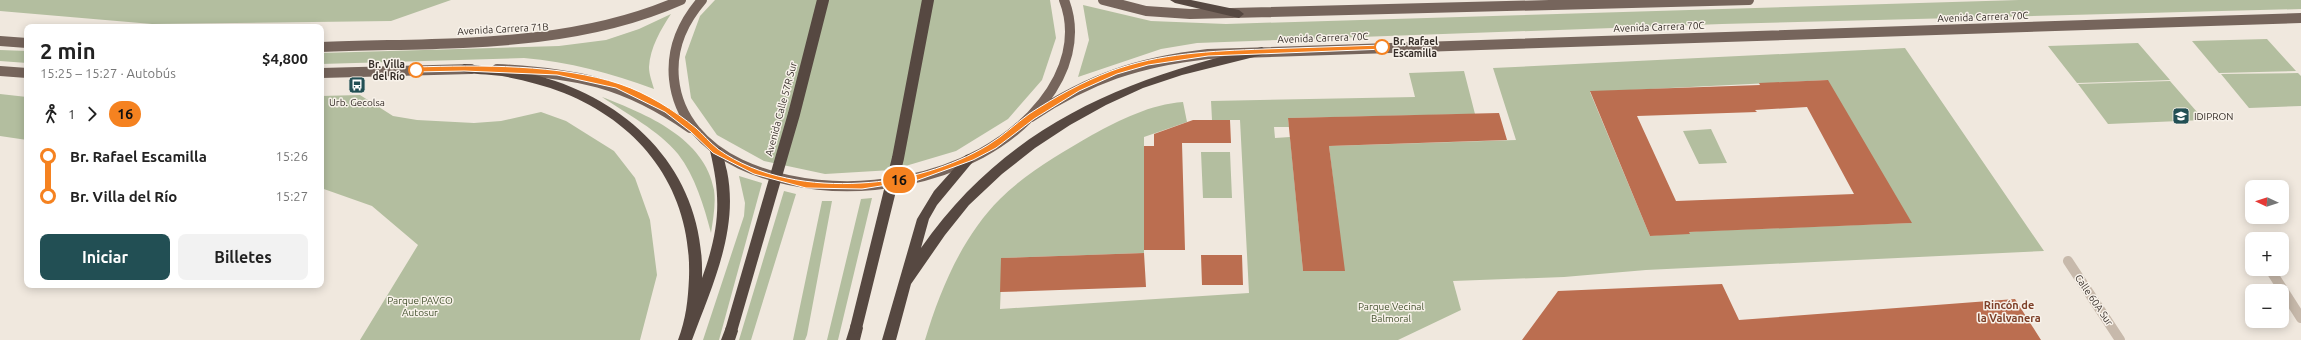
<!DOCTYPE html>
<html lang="es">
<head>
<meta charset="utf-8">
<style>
  :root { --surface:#fff; --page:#f2f2f2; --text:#222; --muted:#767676; --accent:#224f54 }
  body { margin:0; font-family:Ubuntu,sans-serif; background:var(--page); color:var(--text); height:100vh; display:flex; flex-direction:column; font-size:15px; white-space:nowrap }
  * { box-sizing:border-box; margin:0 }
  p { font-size:13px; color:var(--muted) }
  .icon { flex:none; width:22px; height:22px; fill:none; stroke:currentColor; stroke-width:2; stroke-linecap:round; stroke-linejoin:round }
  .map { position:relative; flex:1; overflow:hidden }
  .panel { position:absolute; left:24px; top:24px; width:300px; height:264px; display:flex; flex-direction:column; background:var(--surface); border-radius:8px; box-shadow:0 2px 10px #0003 }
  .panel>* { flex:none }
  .badge { padding:0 8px; border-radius:13px; font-size:14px; line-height:26px }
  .needle { width:26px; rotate:274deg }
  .buttons { position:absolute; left:2245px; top:180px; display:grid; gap:8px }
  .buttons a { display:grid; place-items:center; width:44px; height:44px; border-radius:8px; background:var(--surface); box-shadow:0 2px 10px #0003; font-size:20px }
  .map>.badge { position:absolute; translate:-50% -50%; box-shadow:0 0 0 2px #fff }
  .legs { display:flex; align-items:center; gap:6px; height:44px; padding:0 16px; font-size:13px }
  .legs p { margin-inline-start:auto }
  .headline { display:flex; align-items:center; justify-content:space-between; height:68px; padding:0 16px }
  h1 { font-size:22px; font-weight:700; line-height:30px }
  .cta { display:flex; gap:8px; margin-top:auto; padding:8px 16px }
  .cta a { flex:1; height:46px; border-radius:8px; background:var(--accent); color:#fff; font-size:16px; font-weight:700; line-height:46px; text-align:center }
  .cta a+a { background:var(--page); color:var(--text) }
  ul { padding:0 16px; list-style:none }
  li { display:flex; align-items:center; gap:14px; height:40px; font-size:15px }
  li i { display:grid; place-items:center; width:6px; height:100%; margin:0 5px; background:currentColor }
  li i::after { content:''; width:10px; height:10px; margin:-5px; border:3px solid; border-radius:50%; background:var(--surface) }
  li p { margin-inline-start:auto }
  li:first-child i { background:linear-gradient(#0000 50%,currentColor 0) }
  li:last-child i { background:linear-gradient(currentColor 50%,#0000 0) }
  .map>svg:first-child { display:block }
</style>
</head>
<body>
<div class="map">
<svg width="2301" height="340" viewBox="0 0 2301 340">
  <rect width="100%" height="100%" fill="#f0e8de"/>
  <!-- green -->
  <path fill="#b3be9f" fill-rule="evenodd" d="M0,0H451L391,21L152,24L0,11Z
    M715,0H1050L1056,38L1042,80L1008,119L956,151L892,170L825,174L764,161L717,135L691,98L685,57L700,16Z
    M2019,0H2301V9L1722,24L1197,43L1161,49L1078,77L1089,40L1083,5L1151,21L1226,24Z
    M671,14C661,29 650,48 649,67C649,74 652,82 654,89C611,73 569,62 524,58L321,64V53L559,46L606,40L639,29Z
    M2267,39L2296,71L2219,73L2192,41Z
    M2138,43L2170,80L2077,83L2048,46Z
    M1905,48L2044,251L1646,270L1564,277L1453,281L1461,310L1398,340H925C940,290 962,237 1000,199C1026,173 1061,153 1092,135C1120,120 1151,104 1183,102L1187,122L1144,137V253L1002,258L1000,309L1249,293L1240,120H1212L1211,101L1415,97L1409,73L1464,71L1475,114L1288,118L1289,127H1274L1275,138L1290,137L1303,271H1344L1329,146L1516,140L1493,68ZM1827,80L1911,223L1701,231L1650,236L1590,92Z
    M0,50L27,51V63L0,61Z
    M2298,73L2301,76V106L2249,108L2221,74Z
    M2170,81L2204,120L2108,124L2078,84Z
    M0,94L27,97V140L0,136Z
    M360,95L393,116L417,120L474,123L501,121L541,112L566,121L614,151L635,178L650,220L657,275L640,340H360L418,245L372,206L321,188V96Z
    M602,97C646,114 705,138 714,190C716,204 713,219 711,233C704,206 695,176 678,154C658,130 627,114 602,97Z
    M1711,129L1727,163L1699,164L1683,131Z
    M1201,152H1230L1232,198H1203Z
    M739,176L762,183L719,340H703L744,216L745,203Z
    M784,191L796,194L751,340H739Z
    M872,198L838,340H827L861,199Z
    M822,201H832L807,335L805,340H793Z"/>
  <!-- building -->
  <path fill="#bb6e50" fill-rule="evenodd" d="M1828,80L1912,223L1689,232L1690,234L1650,236L1590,91L1760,85L1759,83ZM1807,107L1854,194L1676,201L1637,116L1757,112L1755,110Z
    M1499,113L1507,140L1329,146L1345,271H1303L1288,118Z
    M1193,120H1230L1231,143H1182L1185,250H1144V146H1154V134Z
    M1144,253L1146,287L1000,292L1001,258Z
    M1201,255H1242L1243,285H1202Z
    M1722,284L1739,320L2015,299L2041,340H1522L1558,291Z"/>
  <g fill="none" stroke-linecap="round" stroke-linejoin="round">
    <!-- street -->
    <path stroke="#c7b9ab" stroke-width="10" d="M2068,261L2120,340
      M2271,271L2301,318"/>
    <!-- primary -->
    <path stroke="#76655c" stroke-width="10" d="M702,0C683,22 671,49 674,79C678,119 705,147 740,164C834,208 977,186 1043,102C1066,73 1078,36 1064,0
      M1103,0L1146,11L1190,14L1749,0
      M0,41L27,43
      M321,47C442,42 568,50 681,0
      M497,69C575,73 625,82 690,128
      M0,71L27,73
      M321,73L471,69
      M1031,117C1090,78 1138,62 1208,54L2301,18"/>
    <!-- highway -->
    <path fill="#564841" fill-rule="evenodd" d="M1170,0H1191L1239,10L1244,14L1239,18L1175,3Z
      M1262,47L1267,51L1266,54L1182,75L1143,88L1106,105L1070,125L1035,148L1002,174L969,205L945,235L911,284L896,340H882L917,219L934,191L966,155L970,154L976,158L937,205L929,219L921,248C1005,127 1123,78 1262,47Z
      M464,64C489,67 514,69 539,76C634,102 705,175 702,278C719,231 722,200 710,151L712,148H720C724,155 725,164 727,171C739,230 712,286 692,340H678C686,319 688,300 689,278C692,191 643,125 564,93C544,85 523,80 502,76C488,74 473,75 460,71L458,68Z
      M856,322L861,324L863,328L860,340H846L851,324Z
      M731,325L736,327L738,331L735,340H721L726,327Z"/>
    <!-- highway-bridge -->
    <path stroke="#564841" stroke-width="12" d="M856,328L898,158L928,0
      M731,331L794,114L823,0"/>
  </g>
  <!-- line-1 -->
  <path fill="#f58220" stroke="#fff" d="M1382,45H1385V49L1208,56L1148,65L1117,74L1079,91L1034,119L996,148L973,160L918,180L862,189L806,188L754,174L713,153L691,132L665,112L616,88L557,75L464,71L416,72L412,70L416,67C478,65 561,64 620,84C647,93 674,110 696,128C703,134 710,143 718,149C758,178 813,186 861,183C904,181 952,167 988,145C1003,136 1015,124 1029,114C1055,97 1082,82 1111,71C1160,53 1212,51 1264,49C1303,48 1343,46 1382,45Z"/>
  <!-- icons -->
  <defs>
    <g id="bus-square" transform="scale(0.9)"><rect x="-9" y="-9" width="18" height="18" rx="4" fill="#224f54" stroke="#f8f2ea"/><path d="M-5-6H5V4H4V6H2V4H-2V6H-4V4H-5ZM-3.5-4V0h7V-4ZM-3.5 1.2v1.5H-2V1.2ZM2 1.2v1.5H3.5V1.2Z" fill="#fff"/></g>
    <g id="school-square" transform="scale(0.9)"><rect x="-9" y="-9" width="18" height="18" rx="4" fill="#224f54" stroke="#f8f2ea"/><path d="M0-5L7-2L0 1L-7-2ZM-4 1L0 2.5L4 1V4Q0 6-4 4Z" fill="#fff"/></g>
  </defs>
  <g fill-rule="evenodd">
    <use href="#bus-square" x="357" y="85"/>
    <use href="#school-square" x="2181" y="116"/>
  </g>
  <!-- markers -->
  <g fill="#fff" stroke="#f58220" stroke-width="2">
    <circle cx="1382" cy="47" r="7"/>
    <circle cx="416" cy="70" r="7"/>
  </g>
  <g text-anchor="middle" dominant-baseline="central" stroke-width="3" stroke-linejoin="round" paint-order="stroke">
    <!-- street labels -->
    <g font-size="10" fill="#362e29" stroke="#f8f2ea">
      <text transform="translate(1983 17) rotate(-2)">Avenida Carrera 70C</text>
      <text transform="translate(1659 27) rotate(-2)">Avenida Carrera 70C</text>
      <text transform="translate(503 29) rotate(-3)">Avenida Carrera 71B</text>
      <text transform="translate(1323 38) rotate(-2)">Avenida Carrera 70C</text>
      <text transform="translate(781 109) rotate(-75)">Avenida Calle 57R Sur</text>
      <text transform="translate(2094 300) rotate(56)">Calle 60A Sur</text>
    </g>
    <!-- stop labels -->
    <g font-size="10" font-weight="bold" fill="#362e29" stroke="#f8f2ea" text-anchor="start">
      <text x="1393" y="41">Br. Rafael<tspan x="1393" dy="12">Escamilla</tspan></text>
      <text x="405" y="64" text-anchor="end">Br. Villa<tspan x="405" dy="12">del Río</tspan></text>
    </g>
    <!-- poi labels -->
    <g font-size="10" fill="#362e29" stroke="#f8f2ea">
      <text x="357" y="102">Urb. Gecolsa</text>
      <text x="2194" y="116" text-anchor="start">IDIPRON</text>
    </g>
    <!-- park labels -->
    <g font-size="10" fill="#44522f" stroke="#f8f2ea">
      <text x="420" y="300">Parque PAVCO<tspan x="420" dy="12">Autosur</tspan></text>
      <text x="1391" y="306">Parque Vecinal<tspan x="1391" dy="12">Balmoral</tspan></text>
    </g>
    <!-- neighbourhood labels -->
    <g font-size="11" font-weight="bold" fill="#7e4029" stroke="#f8f2ea">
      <text x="2009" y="305">Rincón de<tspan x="2009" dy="13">la Valvanera</tspan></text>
    </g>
  </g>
</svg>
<div class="buttons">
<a><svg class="needle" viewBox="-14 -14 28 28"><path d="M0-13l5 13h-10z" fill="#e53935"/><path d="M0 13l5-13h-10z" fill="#767676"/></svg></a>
<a>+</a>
<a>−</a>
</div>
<b class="badge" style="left:899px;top:180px;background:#f58220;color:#111">16</b>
<section class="panel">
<div class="headline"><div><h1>2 min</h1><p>15:25 – 15:27 · Autobús</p></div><b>$4,800</b></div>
<div class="legs"><svg class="icon" aria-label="walk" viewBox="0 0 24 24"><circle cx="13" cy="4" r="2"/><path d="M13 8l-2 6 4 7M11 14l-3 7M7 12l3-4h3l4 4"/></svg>1<svg class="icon" aria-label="forward" viewBox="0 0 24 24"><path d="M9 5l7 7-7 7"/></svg><b class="badge" style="background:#f58220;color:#111">16</b></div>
<ul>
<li><i style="color:#f58220"></i><b>Br. Rafael Escamilla</b><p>15:26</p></li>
<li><i style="color:#f58220"></i><b>Br. Villa del Río</b><p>15:27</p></li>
</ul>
<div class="cta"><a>Iniciar</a><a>Billetes</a></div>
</section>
</div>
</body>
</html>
